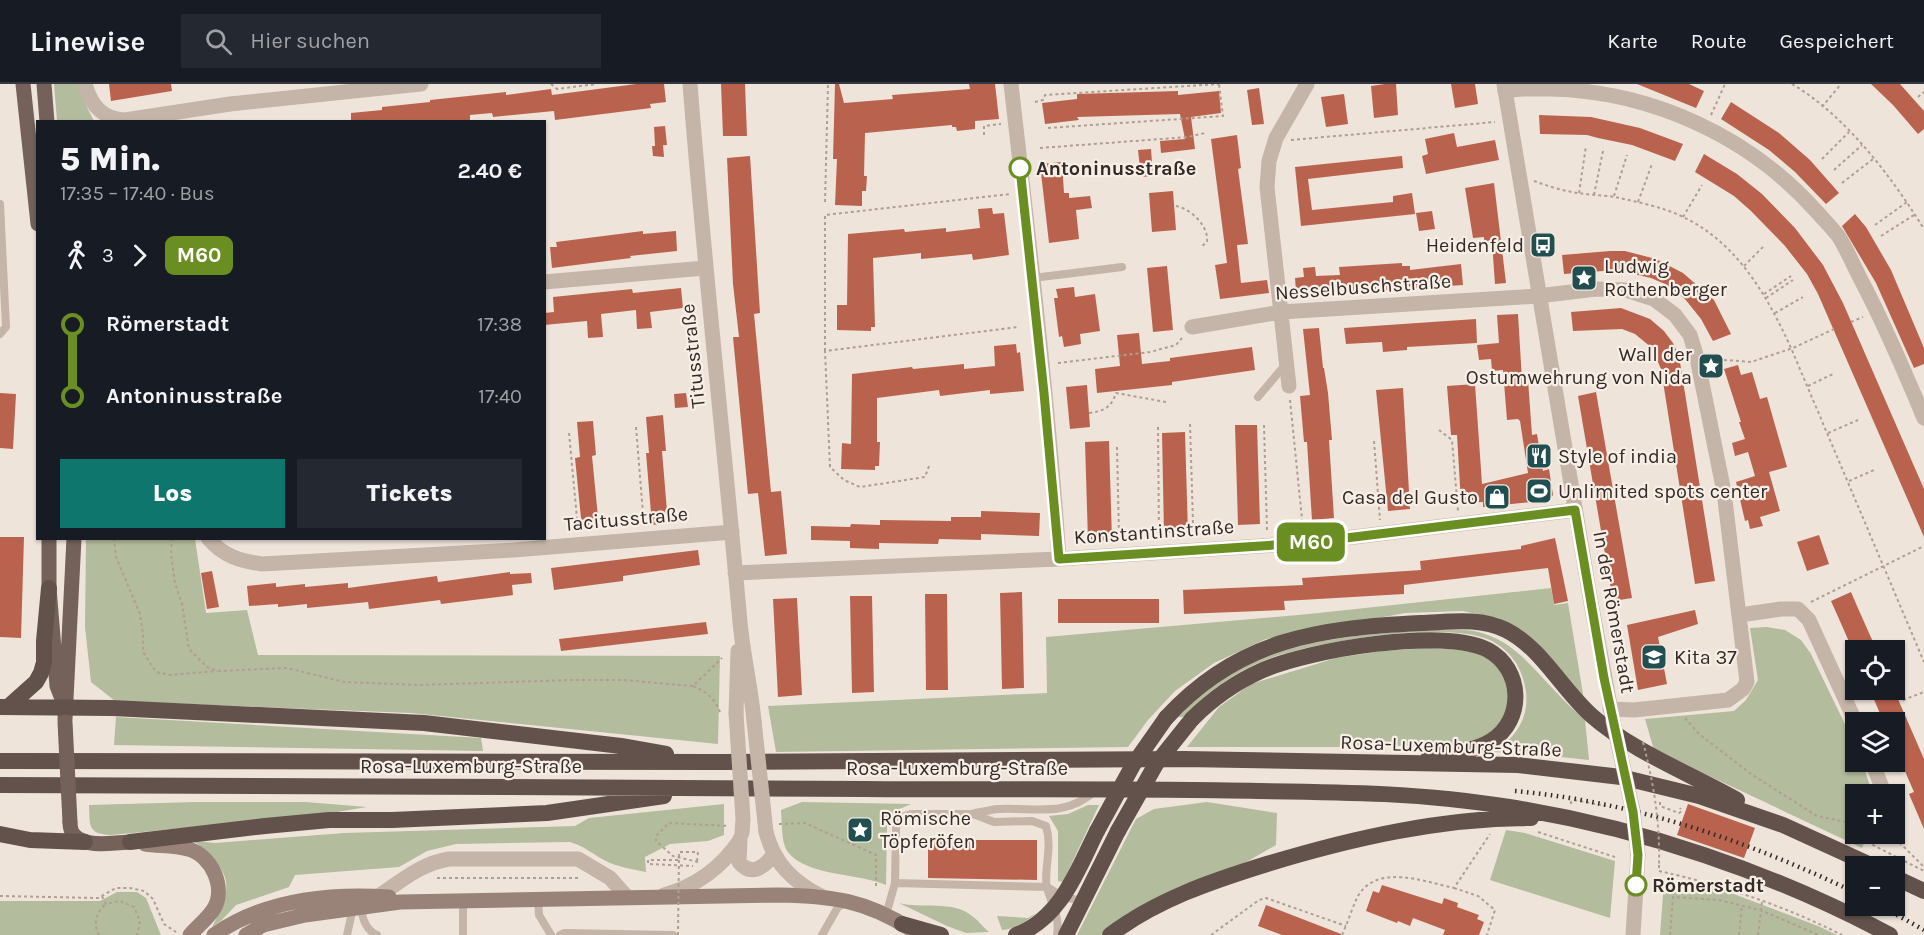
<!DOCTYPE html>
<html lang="de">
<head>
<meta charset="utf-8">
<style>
  :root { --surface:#171b24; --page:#242831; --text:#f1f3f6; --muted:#9ea1a6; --line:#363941; --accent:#0f766e }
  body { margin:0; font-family:Karla,sans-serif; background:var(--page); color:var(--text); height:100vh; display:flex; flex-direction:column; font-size:22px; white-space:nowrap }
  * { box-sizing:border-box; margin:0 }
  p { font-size:20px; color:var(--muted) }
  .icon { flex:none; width:33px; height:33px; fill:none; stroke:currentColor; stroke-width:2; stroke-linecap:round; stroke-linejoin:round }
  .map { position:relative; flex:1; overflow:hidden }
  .sheet { position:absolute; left:36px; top:36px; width:510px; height:420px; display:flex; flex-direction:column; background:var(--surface); border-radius:0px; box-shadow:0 2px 4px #0004 }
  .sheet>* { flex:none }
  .badge { padding:0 12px; border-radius:9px; font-size:21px; line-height:39px }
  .fabs { position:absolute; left:1845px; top:556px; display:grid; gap:12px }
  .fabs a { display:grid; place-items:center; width:60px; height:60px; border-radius:0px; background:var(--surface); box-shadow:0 2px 4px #0004; font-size:30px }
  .map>.badge { position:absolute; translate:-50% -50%; box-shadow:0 0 0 3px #fff }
  .legs { display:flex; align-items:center; gap:9px; height:66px; padding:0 24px; font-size:20px }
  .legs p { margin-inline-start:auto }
  .overview { display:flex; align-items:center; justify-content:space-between; height:102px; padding:0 24px }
  h1 { font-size:33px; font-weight:800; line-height:45px }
  .action { display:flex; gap:12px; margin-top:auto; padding:12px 24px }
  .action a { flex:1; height:69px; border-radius:0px; background:var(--accent); color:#fff; font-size:24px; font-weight:800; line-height:69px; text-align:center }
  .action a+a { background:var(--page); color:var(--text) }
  ul { padding:0 24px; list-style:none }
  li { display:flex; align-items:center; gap:21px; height:72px; font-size:22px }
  li i { display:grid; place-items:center; width:9px; height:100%; margin:0 8px; background:currentColor }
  li i::after { content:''; width:15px; height:15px; margin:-8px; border:4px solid; border-radius:50%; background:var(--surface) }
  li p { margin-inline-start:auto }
  li:first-child i { background:linear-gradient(#0000 50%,currentColor 0) }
  li:last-child i { background:linear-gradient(currentColor 50%,#0000 0) }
  header { display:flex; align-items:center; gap:36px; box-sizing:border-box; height:84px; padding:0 30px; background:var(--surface); border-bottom:2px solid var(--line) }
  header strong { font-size:28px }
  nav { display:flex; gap:33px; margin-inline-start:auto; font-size:21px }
  .search { width:420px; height:54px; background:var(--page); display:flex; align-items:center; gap:15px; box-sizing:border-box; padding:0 21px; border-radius:0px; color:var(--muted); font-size:22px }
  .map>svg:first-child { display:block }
</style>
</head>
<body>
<header>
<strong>Linewise</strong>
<div class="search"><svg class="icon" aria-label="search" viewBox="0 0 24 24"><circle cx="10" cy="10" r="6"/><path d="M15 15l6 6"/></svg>Hier suchen</div>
<nav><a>Karte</a><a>Route</a><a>Gespeichert</a></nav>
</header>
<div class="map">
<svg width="1924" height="851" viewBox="0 0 1924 851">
  <rect width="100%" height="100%" fill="#efe4da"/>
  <!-- green -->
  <path fill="#b3bc9c" d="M54,0H79L87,23L94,37H57Z
    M86,455H195L206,529L247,526L258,571L720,572L718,660L411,629L115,617L91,598L85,543Z
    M1551,504L1554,521L1568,519L1584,616L1531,557L1499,534L1462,527L1405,529L1266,555L1214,579L1175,607L1148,636L1128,663L776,668L768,622L1047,609L1046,553L1309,530Z
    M1767,543L1785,546L1801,556L1811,570L1855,661L1856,678H1862L1873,711H1856V750H1868L1862,764L1654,666L1645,635L1734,627L1746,616L1758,596L1750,544Z
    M1437,545C1449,546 1462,545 1474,547C1512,555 1530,581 1555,607C1564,617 1575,627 1585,636L1589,676L1542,671L1494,668C1515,654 1529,635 1526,608C1523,585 1512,568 1492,557C1448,535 1311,558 1265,576C1233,589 1206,609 1183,633H1178C1189,622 1200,611 1212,602C1278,554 1359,551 1437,545Z
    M1429,564C1450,565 1480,565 1497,580C1503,586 1505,593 1506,601C1507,607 1510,614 1509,620C1508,637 1490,650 1477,659L1365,663H1187L1219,623L1251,600L1336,574L1382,567Z
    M116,633L481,654L483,667L114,661Z
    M196,718H305L367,723L319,731L111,751C87,750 90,741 89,721Z
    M802,718L911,720L895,727L887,742L886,801C860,789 806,793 787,767C781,757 782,737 781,726Z
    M1207,718L1277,729L1276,761L1241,781L1128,829L1101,851H1077L1136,735L1154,725Z
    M724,720V751L708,757L670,760L645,773L646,788C631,785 617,783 604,776C591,769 584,762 570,758L456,760L427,767L399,783L295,791L289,803L236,821L222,836L212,843C236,798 230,789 194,757L215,759L344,749L575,742L589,734Z
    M1088,721H1099L1063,798L1058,797V747L1049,732L1068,730Z
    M1506,746L1525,749L1615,777L1610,834L1490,796Z
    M1664,797L1710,801L1818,842L1837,851H1660Z
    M117,808H137L146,814L161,851H0V817H100Z
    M899,819C921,825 953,816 972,832C978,836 983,843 989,848L966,849L947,842Z
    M1036,829C1026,838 1016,845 1002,846L997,832L1028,834Z"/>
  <!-- building -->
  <path fill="#b9634e" d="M109,0H171L172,7L111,17Z
    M636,0H664L666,18L650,20L651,24L555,36L554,27L493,33L492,29L470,31V38H351V29L382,26V23L430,18V16L506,8V11L551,5L552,11Z
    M721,0H745L747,52H723Z
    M835,0H839L844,19L893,15L892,11L970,5L969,0H995L999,35L975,37V45L957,47L956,43H952V41L865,49L864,92H867L866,107H862V122L835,121L837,75H833Z
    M1385,0H1396L1398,31L1374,34L1371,2Z
    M1451,0H1475L1478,20L1455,24Z
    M1637,0H1689L1704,7L1696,24Z
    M1871,0H1900L1924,27V45L1918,50L1893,21Z
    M1259,4L1264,40L1252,41L1247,6Z
    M1178,7V11L1219,7L1221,29L1191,33L1195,65L1161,69L1160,57L1185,55L1180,30L1077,33L1079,36L1045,40L1042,19L1077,15V10Z
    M1344,10L1348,40L1326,43L1321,13Z
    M1731,18L1779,49L1810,76L1839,109L1826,120L1795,88L1769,66L1721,35Z
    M1539,31L1591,33L1640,44L1683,60L1675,77L1632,61L1598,54L1587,51L1540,50Z
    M665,42L667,61L655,62L654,43Z
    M1454,49L1457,63L1495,56L1499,76L1426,90L1422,72L1428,70L1425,55Z
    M1237,51L1241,84L1238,85L1248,160L1237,161L1241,199L1267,196L1269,209L1220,215L1215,181L1227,179L1211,55Z
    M663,61L664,73L653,72L652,62Z
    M1151,65L1153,92L1141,93L1138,66Z
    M1704,70L1737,90L1762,110L1795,144L1823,181L1843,219L1924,405V453L1818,210L1807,190L1785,162L1751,127L1734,112L1695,88Z
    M750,72L760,229L754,230L771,408L781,407L787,470L765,472L758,409L748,410L733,253H739L733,200L727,74Z
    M1402,72L1403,84L1308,95L1312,126L1393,118V112L1412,109L1415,130L1301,142L1295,83Z
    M1062,78L1064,109H1069V114L1090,112L1092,124L1076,126L1079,155L1049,159L1040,80Z
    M1494,99L1506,199L1495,200L1492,158H1484V153L1473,154L1465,104Z
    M1173,107L1176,146L1152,148L1149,109Z
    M992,124L993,130L1004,129L1009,171L973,176L972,170L921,175V169L873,174L875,243H871V247L837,246V221H847L848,150L904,145L905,148L946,144V148L980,144L978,125Z
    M1432,127L1435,145L1419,147L1416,129Z
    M1855,130L1866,143L1891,186L1924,264V280L1914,284L1876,199L1842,142Z
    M643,147V150L676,147L677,167L630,172L631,174L552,184L550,163H557L556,158Z
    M1610,167H1625L1656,175L1683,189L1714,216L1731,250L1713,257L1701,235L1685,215L1665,200L1651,194L1616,186L1564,190L1562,171Z
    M1402,179V182H1410V186L1461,180L1463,201L1345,209V204L1321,205V211L1299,212L1298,207H1296L1295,194L1304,193L1303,184L1315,183L1316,192L1340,191L1339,183Z
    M1167,182L1173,246L1153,248L1147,184Z
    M1074,203L1075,213L1095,210L1100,247L1080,250L1081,260L1064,263L1062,252L1059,253L1054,214H1058L1056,205Z
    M681,204L683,224L650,228L652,244L637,245L636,226L601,230L603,253L588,254L587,237L544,241V229L554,228L553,213L632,205L633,209Z
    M1621,224L1650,235L1664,247L1673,259L1679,272L1715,497L1695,500L1661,285L1652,264L1635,250L1622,245L1573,247L1571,228Z
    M1518,230L1522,296H1528L1532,351L1537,350L1543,387L1549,385L1553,411L1549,416L1483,423V418L1461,419L1457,351H1451L1447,302L1475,300L1482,400L1528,389L1520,337L1518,335L1507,336L1503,286L1492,287L1491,275L1479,276L1477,261L1499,259L1497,231Z
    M1476,235L1477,259L1407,263V266L1383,268L1382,258L1346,260L1344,244Z
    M1319,244L1323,284H1324L1328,309L1332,356H1329L1334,434L1312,436L1307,358H1304L1300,312L1310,311L1303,245Z
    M1139,249L1142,280L1170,277V274L1252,263L1255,286L1172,298V301L1097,309L1095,285L1120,282L1117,251Z
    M1016,260L1017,269L1020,268L1024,307L990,310V306L940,312L939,306L877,314V358H880L879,382H875V386L841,385L842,359L851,360L852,290L912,283L913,285L964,280V285L995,282L994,262Z
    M1738,281L1741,291L1752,288L1760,315L1767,313L1787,383L1769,388L1780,427L1760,433L1763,442L1750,445L1748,436L1745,437L1736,398L1755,392L1748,368L1735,372L1732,359L1745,355L1739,338H1741L1724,285Z
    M1087,301L1090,343L1070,345L1066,303Z
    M1403,304L1410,425L1388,427L1376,306Z
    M1596,308L1632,514L1613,517L1578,312Z
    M0,309L16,310L13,365L0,364Z
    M686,309L688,323L675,324L674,310Z
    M663,331L666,367H662L668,439L652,441L646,369H649L646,333Z
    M593,337L596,371L592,372L599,443L582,444L575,374L580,373L577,338Z
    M1235,341H1257L1260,440L1238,441Z
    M1185,348L1188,449H1164L1162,349Z
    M1109,357L1112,456L1088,457L1085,358Z
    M981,427L1040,429L1039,452L981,450V456L939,455L938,460L879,459V465L850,464V457L811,456V442L850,443L851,440L880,441V436L951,437V433H981Z
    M1819,451L1829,480L1807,487L1797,458Z
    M0,453H24L21,554L0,553Z
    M1555,454L1568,517L1554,520L1548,484L1404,501V510L1284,517L1285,526L1184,530L1183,506L1303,501L1302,494L1421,486L1420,477L1521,465V462Z
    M698,466L700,481L623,492V497L554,506L551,484Z
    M212,487L219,523L207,525L201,489Z
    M510,488V490L531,489L532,499L512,501L513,511L441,520L440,516L369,525L368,518L307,524V520L278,523V520L249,522L247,502L276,499V503L305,500V503L348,499V504L437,492L438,498Z
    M1022,508L1024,604L1002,605L1000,509Z
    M1851,508L1857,522L1877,567H1853L1843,544L1831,517Z
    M925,510H947L948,606H926Z
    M850,512H872L874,608L852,609Z
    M797,514L802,611L778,613L773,515Z
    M1058,515H1159V539H1058Z
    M1695,526L1698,540L1658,553L1667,600L1638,606L1627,541Z
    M706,538L708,550L561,567L559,555Z
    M1870,606H1894L1924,675V745L1909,710L1914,708L1894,662V639H1884Z
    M1688,720L1755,744L1744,774L1677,751Z
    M853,735H869L868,756L852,755Z
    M928,756H1037V796L928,794Z
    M1382,801L1442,820L1444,814L1458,819L1457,823L1479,831L1477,835L1484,838L1479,851H1443L1445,846L1413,834L1410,842L1398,837L1397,839L1366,827L1373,807L1379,809Z
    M1266,821L1341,850V851H1282L1258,842Z"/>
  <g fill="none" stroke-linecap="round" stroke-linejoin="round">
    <!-- path -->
    <path stroke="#b19e92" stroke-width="2" stroke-dasharray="3 3" stroke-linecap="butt" d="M551,0L557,5L596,0
      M1792,0C1846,32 1891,92 1924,145
      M1918,13L1924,8
      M1035,18L1043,16L1045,11L1219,0
      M1822,23L1841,0
      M1711,31L1725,0
      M1048,44L1223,32L1219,0
      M984,51V42L1001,40
      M1291,56L1495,38
      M1040,64L1188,53L1205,49
      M1822,75L1849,48
      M1834,86L1862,61
      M1534,97C1548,102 1563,107 1578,109C1590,111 1603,111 1615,113C1633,117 1652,121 1669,127C1732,150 1765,207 1791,264L1924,578
      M1842,99L1873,75
      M1579,109L1586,62
      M1594,111L1603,67
      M1614,112L1627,71
      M825,118L828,0
      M1638,118L1652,80
      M1176,122C1191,125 1209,142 1207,158L1202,162
      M1683,133L1702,101
      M1875,141L1907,118
      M1881,152L1914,131
      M1744,182L1765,161
      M1764,210L1791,192
      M1766,214L1793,196
      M1775,229L1803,213
      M1851,238L1863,233
      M825,267V131L1010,110
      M1712,275L1751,278L1793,264L1834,245
      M1058,279L1150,268L1176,261L1182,254
      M1808,302L1835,289
      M1290,316L1303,445
      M1089,329C1104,327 1111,324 1116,309L1166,318
      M1190,340L1193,439
      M1264,341L1267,446
      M636,343L644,442
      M1158,343L1159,455
      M1439,346L1452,356L1458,427
      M569,349L578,445
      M1828,349L1858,336
      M1374,357L1380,436
      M1117,363L1119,452
      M929,382L925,393L860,403L844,396L830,383L825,267L1018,243
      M1849,397L1874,386
      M114,454L116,473L140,530L143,550V568L156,588L170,591L217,587
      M172,454L171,470L175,499L182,520L189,565L207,583L219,587L287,584L344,598L420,601L570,596H623L693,602L722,574
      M1811,518L1924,462
      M693,602C707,608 714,614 720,628
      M1903,616L1924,608
      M1685,634L1699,650L1751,690L1817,732L1856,740
      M1660,718V722L1679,729L1682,727L1680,724
      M1571,720V718L1574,716L1606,722
      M779,740L805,739L876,771V803
      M1538,748L1618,774
      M1868,750L1871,760L1924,787
      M1891,750L1924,783
      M678,776H648V780L693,782
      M697,777L698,768
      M698,778L673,772L656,757V752L669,739L729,742
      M1659,781V787C1722,801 1785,822 1842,851
      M437,794H581
      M1454,804L1478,812L1495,826L1487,851
      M0,812L98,814L116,804H130L144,807L153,815L164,840L176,848
      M102,812L106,820L120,817L134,823L140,837L137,851
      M99,851C93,840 96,828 106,820
      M1211,851L1259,816L1266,814L1346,842
      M1342,851C1348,838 1352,824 1358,812C1377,779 1426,798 1454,804L1490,750
      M1670,851L1673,813L1719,816L1760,826L1819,851
      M1739,851L1742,821
      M1758,851L1762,818"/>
    <!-- service -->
    <path stroke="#c5b4a8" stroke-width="8" d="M0,120L6,243L0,250
      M1033,194L1122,183
      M1258,313L1285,281
      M975,729C982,728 990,726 998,725C1034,723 1065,734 1095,707
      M895,799L1047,803L1063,813L1083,817
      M538,815L539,831L551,851
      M463,816V850
      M361,823C362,834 366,846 377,851
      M886,831L895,799L896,744L900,733L911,730H973L994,738L1032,737L1046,742C1053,765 1043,786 1047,804C1052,821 1060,833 1057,851
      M347,851L353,824
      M560,851L564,849L673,851
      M822,851L838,823L845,819"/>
    <!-- minor -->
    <path stroke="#c5b4a8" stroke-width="15" d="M85,0C91,21 102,35 125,36L230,20L421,0
      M690,0C704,180 724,359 740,538C743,571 751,604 754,637
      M1011,0C1029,158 1048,316 1059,475
      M1505,7C1520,4 1535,5 1550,5C1652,7 1751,53 1818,129C1825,137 1833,145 1839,153C1847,166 1853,180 1860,194C1884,239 1904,286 1924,334
      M544,198L705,184
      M1192,243L1281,228L1538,212L1596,205L1626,206L1654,215L1675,231L1690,251L1697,274L1724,408L1747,598L1743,605L1728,616L1634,626L1610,625
      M1289,302L1267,103L1269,77L1276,54L1307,0
      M208,454C223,472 240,477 262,480L514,466L732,448
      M735,489L1059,475L1305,459L1575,426
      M1740,531L1781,525H1798L1809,536L1856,639
      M736,629L738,567
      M1872,678L1885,711
      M766,748C774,779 793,798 821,812
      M740,755L739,778C752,794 765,782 774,770
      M664,811C697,802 721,784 740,756
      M379,812C401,797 422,779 449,775H578L610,794L627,813"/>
    <!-- tertiary -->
    <path stroke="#c5b4a8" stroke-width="15" d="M1504,0L1591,519L1613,637
      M1633,851L1638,771"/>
    <!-- secondary -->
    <path stroke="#998379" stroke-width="15" d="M145,760C159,762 174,761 188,765C212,771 227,805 213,826C207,835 197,843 190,851
      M214,851C264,816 330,809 389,813
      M246,851L263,841L305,831L400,818L779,811C832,812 866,816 912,846"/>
    <!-- primary -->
    <path stroke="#73615a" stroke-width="15" d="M23,0L38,140
      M44,0L47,38
      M49,454V504L57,602L64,620
      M65,635L74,454
      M70,738C69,767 113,759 130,758"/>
    <!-- trunk -->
    <path stroke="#63524c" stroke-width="16" d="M0,623L112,624L424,639L621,662L666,670
      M8,623L36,598L41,589L44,578V557L49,504
      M1166,634C1238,555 1319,544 1421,539C1450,538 1479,533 1506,546C1542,564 1562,606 1592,632C1632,667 1691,690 1737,716
      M1192,635C1213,614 1236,598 1263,586C1309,566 1443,543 1488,566C1523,585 1525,636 1491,657C1473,668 1450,669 1429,672
      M0,677L722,678L1185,675L1518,681L1621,693L1699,712L1783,741L1875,783
      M0,701C288,702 577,703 865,705C997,706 1128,704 1259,707C1343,708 1426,709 1509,723C1641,744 1772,788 1890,851
      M0,750L30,756L85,758
      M130,758L265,742L329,736H392L547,729L664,712
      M1894,793L1924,807
      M902,840L941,851
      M1016,851C1061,834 1077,787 1097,747
      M1066,851L1118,747
      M1110,851C1156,816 1212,797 1267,780C1353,754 1441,734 1531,734"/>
    <!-- rail -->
    <path stroke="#332a27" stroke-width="4.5" stroke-dasharray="1.5 4.5" stroke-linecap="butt" d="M1515,707C1634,718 1749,757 1856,809
      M1881,822L1924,846"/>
    <!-- path-bridge -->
    <path stroke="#b19e92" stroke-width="2" stroke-dasharray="3 3" stroke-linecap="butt" d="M1643,658C1654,702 1660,736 1659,781
      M678,851L679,768H698"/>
    <!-- minor-bridge -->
    <path stroke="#c5b4a8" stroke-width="15" d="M736,629L743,735L742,749
      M754,637L766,748"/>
    <!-- tertiary-bridge -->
    <path stroke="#c5b4a8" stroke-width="15" d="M1613,637L1633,727L1638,771"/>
    <!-- primary-bridge -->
    <path stroke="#73615a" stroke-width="15" d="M65,638L70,738"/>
    <!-- trunk-bridge -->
    <path stroke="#63524c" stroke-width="16" d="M1097,747L1133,681L1166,634
      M1118,747L1156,680L1192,635"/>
  </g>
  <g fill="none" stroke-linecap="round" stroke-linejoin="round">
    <!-- line-1 casing -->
    <g stroke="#fff" stroke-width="14">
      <path id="line-1" d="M1020,84L1044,309L1059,475L1305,459L1575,426L1604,594L1633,728L1638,771L1636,801"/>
    </g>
    <!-- line-1 -->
    <use href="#line-1" stroke="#6b8e23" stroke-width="9"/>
  </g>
  <!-- icons -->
  <defs>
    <g id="bus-square" transform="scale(1.35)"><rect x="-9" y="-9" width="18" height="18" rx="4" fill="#214f50" stroke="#f7eee6"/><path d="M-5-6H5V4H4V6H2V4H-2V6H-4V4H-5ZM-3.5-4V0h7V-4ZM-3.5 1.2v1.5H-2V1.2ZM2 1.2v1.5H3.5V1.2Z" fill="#fff"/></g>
    <g id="sight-square" transform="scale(1.35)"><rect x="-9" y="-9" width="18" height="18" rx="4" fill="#214f50" stroke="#f7eee6"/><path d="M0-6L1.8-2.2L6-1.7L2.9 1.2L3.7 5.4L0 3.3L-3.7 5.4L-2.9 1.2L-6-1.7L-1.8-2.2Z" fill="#fff"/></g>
    <g id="restaurant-square" transform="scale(1.35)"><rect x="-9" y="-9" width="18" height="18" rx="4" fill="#214f50" stroke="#f7eee6"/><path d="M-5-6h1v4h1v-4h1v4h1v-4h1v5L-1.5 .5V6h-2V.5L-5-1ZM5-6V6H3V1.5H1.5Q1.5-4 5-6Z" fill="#fff"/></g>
    <g id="stadium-square" transform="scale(1.35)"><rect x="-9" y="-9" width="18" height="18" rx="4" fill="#214f50" stroke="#f7eee6"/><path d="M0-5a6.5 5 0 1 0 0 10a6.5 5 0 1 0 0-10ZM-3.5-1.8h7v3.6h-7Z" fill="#fff"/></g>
    <g id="shop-square" transform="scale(1.35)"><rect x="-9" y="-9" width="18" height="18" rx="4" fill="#214f50" stroke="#f7eee6"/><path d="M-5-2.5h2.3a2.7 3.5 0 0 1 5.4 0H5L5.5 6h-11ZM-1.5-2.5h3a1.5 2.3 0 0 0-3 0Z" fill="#fff"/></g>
    <g id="school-square" transform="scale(1.35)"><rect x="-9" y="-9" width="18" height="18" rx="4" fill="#214f50" stroke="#f7eee6"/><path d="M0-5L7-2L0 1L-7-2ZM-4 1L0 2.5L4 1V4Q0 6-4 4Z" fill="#fff"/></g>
  </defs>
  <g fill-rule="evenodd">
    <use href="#bus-square" x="1543" y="161"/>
    <use href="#sight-square" x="1584" y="194"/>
    <use href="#sight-square" x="1711" y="282"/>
    <use href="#restaurant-square" x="1539" y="372"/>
    <use href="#stadium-square" x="1539" y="407"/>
    <use href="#shop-square" x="1497" y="413"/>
    <use href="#school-square" x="1654" y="573"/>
    <use href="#sight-square" x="860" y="746"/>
  </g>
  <!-- markers -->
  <g fill="#fff" stroke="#6b8e23" stroke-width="3">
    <circle cx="1020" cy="84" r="10"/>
    <circle cx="1636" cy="801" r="10"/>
  </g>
  <g text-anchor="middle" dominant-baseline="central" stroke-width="4.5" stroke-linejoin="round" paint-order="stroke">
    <!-- stop labels -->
    <g font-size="20" font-weight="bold" fill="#332a27" stroke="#f7eee6" text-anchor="start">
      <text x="1036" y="84">Antoninusstraße</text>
      <text x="1652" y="801">Römerstadt</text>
    </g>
    <!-- poi labels -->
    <g font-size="20" fill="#332a27" stroke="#f7eee6" text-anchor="start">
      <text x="1524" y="161" text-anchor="end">Heidenfeld</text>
      <text x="1604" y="182">Ludwig<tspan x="1604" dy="23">Rothenberger</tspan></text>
      <text x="1692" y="270" text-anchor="end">Wall der<tspan x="1692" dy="23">Ostumwehrung von Nida</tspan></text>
      <text x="1558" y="372">Style of india</text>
      <text x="1558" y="407">Unlimited spots center</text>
      <text x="1478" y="413" text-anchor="end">Casa del Gusto</text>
      <text x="1674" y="573">Kita 37</text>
      <text x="880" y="734">Römische<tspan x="880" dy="23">Töpferöfen</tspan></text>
    </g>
    <!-- street labels -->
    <g font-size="20" fill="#332a27" stroke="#f7eee6">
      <text transform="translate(1363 203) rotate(-4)">Nesselbuschstraße</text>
      <text transform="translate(693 272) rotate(-96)">Titusstraße</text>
      <text transform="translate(626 435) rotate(-5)">Tacitusstraße</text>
      <text transform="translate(1154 448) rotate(-4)">Konstantinstraße</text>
      <text transform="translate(1614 528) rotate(80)">In der Römerstadt</text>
      <text transform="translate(1451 662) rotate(2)">Rosa-Luxemburg-Straße</text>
      <text x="471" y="682">Rosa-Luxemburg-Straße</text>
      <text x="957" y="684">Rosa-Luxemburg-Straße</text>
    </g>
  </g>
</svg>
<div class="fabs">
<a><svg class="icon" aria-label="locate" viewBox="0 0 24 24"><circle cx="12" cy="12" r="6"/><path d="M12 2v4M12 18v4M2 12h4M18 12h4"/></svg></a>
<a><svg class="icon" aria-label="layers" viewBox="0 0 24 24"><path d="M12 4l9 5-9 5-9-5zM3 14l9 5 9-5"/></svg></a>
<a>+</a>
<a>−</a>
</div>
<b class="badge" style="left:1311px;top:458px;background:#6b8e23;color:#fff">M60</b>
<section class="sheet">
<div class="overview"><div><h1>5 Min.</h1><p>17:35 – 17:40 · Bus</p></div><b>2.40 €</b></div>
<div class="legs"><svg class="icon" aria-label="walk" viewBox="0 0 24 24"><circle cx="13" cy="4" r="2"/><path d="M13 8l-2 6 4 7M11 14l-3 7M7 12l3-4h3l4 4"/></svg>3<svg class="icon" aria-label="forward" viewBox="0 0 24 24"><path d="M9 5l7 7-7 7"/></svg><b class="badge" style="background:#6b8e23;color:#fff">M60</b></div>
<ul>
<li><i style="color:#6b8e23"></i><b>Römerstadt</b><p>17:38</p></li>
<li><i style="color:#6b8e23"></i><b>Antoninusstraße</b><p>17:40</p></li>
</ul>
<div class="action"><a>Los</a><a>Tickets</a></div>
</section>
</div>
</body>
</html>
